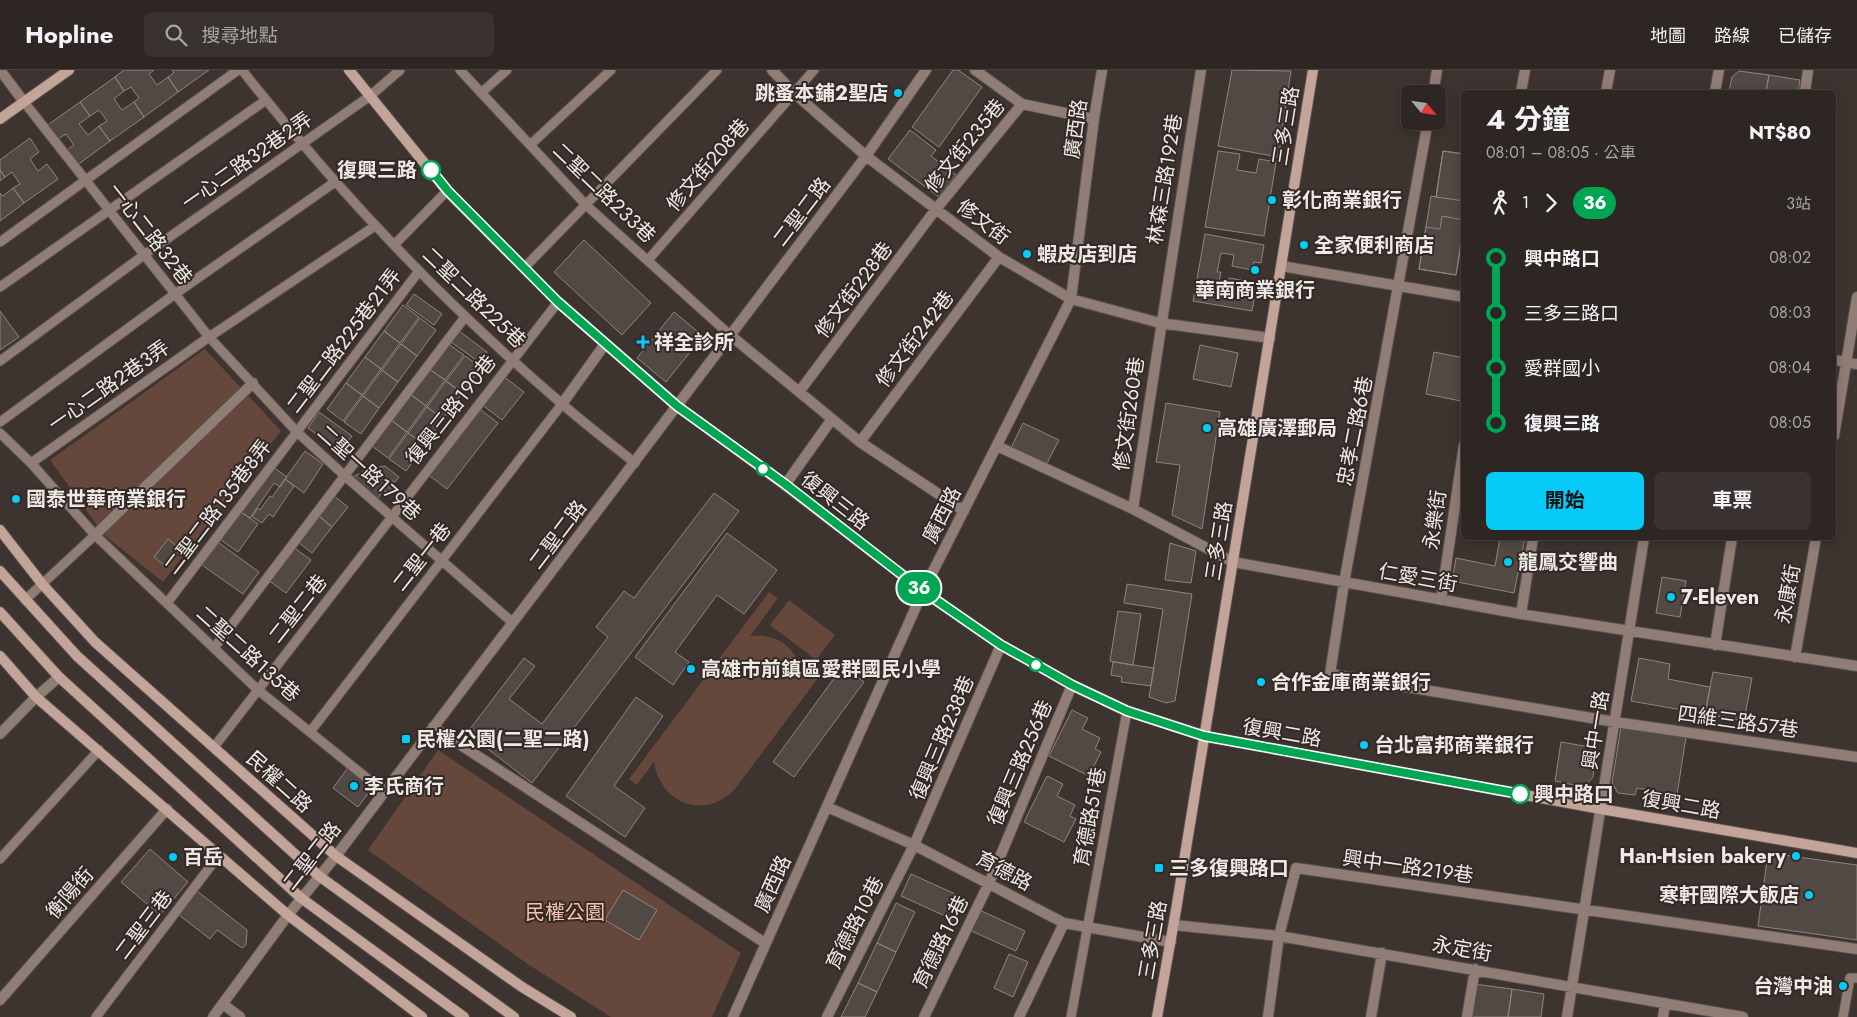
<!DOCTYPE html>
<html lang="zh-TW">
<head>
<meta charset="utf-8">
<style>
  :root { --surface:#2e2623; --page:#3a3230; --text:#f1f3f6; --muted:#a7a5a6; --line:#494341; --accent:#06cbf9 }
  body { margin:0; font-family:Jost,"Noto Sans TC",sans-serif; background:var(--page); color:var(--text); height:100vh; display:flex; flex-direction:column; font-size:19px; white-space:nowrap }
  * { box-sizing:border-box; margin:0 }
  p { font-size:16px; color:var(--muted) }
  .icon { flex:none; width:28px; height:28px; fill:none; stroke:currentColor; stroke-width:2; stroke-linecap:round; stroke-linejoin:round }
  .map { position:relative; flex:1; overflow:hidden }
  .panel { position:absolute; left:1461px; top:20px; width:375px; height:450px; display:flex; flex-direction:column; background:var(--surface); border-radius:8px; box-shadow:0 2px 12px #0003,0 0 0 1px var(--line) }
  .panel>* { flex:none }
  .badge { padding:0 10px; border-radius:16px; font-size:18px; line-height:32px }
  .needle { width:32px; rotate:119deg }
  .tools { position:absolute; left:1401px; top:15px; display:grid; gap:10px }
  .tools a { display:grid; place-items:center; width:45px; height:45px; border-radius:8px; background:var(--surface); box-shadow:0 2px 12px #0003,0 0 0 1px var(--line); font-size:25px }
  .map>.badge { position:absolute; translate:-50% -50%; box-shadow:0 0 0 2px #fff }
  .legs { display:flex; align-items:center; gap:8px; height:55px; padding:0 25px; font-size:16px }
  .legs p { margin-inline-start:auto }
  .head { display:flex; align-items:center; justify-content:space-between; height:85px; padding:0 25px }
  h1 { font-size:28px; font-weight:700; line-height:38px }
  .action { display:flex; gap:10px; margin-top:auto; padding:10px 25px }
  .action a { flex:1; height:58px; border-radius:8px; background:var(--accent); color:#111; font-size:20px; font-weight:700; line-height:58px; text-align:center }
  .action a+a { background:var(--page); color:var(--text) }
  ul { padding:0 25px; list-style:none }
  li { display:flex; align-items:center; gap:18px; height:55px; font-size:19px }
  li i { display:grid; place-items:center; width:8px; height:100%; margin:0 6px; background:currentColor }
  li i::after { content:''; width:12px; height:12px; margin:-6px; border:4px solid; border-radius:50%; background:var(--surface) }
  li p { margin-inline-start:auto }
  li:first-child i { background:linear-gradient(#0000 50%,currentColor 0) }
  li:last-child i { background:linear-gradient(currentColor 50%,#0000 0) }
  header { display:flex; align-items:center; gap:30px; box-sizing:border-box; height:70px; padding:0 25px; background:var(--surface); border-bottom:1px solid var(--line) }
  header strong { font-size:24px }
  nav { display:flex; gap:28px; margin-inline-start:auto; font-size:18px }
  .search { width:350px; height:45px; background:var(--page); display:flex; align-items:center; gap:12px; box-sizing:border-box; padding:0 18px; border-radius:8px; color:var(--muted); font-size:19px }
  .map>svg:first-child { display:block }
</style>
</head>
<body>
<header>
<strong>Hopline</strong>
<div class="search"><svg class="icon" aria-label="search" viewBox="0 0 24 24"><circle cx="10" cy="10" r="6"/><path d="M15 15l6 6"/></svg>搜尋地點</div>
<nav><a>地圖</a><a>路線</a><a>已儲存</a></nav>
</header>
<div class="map">
<svg width="1857" height="947" viewBox="0 0 1857 947">
  <rect width="100%" height="100%" fill="#3d332f"/>
  <!-- green -->
  <path fill="#65473b" d="M205,279L281,361L163,512L104,465L50,390Z
    M769,522L778,528L750,566C780,562 799,581 805,609L813,598L821,604L738,715C735,719 731,723 727,726C696,749 659,728 654,692L637,715L629,709Z
    M789,530L835,565L816,590L770,555Z
    M438,680L741,883L712,947H611L529,895L368,780Z"/>
  <!-- building -->
  <path fill="#524844" stroke="#90847f" d="M124,0H154L149,4L157,15L168,7L178,22L144,47L134,32L139,28L131,17L124,21L115,7Z
    M172,0H209L178,22L168,7L174,3Z
    M953,0H958L982,17L939,77L912,57Z
    M1232,0L1291,1L1287,26L1282,25L1280,35L1286,36L1282,61L1277,60L1276,71L1281,72L1278,87L1218,76Z
    M1739,1L1769,5L1766,22H1729L1732,7Z
    M1769,5L1800,10L1798,22H1766Z
    M115,7L124,21L114,29L122,40L134,32L144,47L110,71L99,56L107,51L99,40L90,46L80,32Z
    M80,32L90,46L79,54L88,65L99,56L110,71L76,96L65,81L74,75L66,64L55,71L45,57Z
    M910,60L936,80L931,86L956,105L939,127L888,89Z
    M30,68L39,82L30,89L38,101L47,94L58,109L24,133L13,118L20,114L12,102L5,107L0,100V90Z
    M1218,81L1240,84L1237,100L1256,103L1259,89L1276,92L1264,166L1205,157Z
    M1443,81L1464,84V131L1436,127Z
    M1443,81L1464,84V160L1456,205L1419,199L1431,126L1436,127Z
    M0,100L5,107L0,111Z
    M13,118L24,133L0,151V123L3,126Z
    M1442,146L1464,150L1456,205L1419,199L1426,157L1440,159Z
    M1205,164L1264,175L1261,193L1254,192L1252,200L1232,196L1234,185L1221,183L1217,202H1221L1218,217L1227,219L1229,208L1251,212L1250,218L1256,219L1252,241L1193,231Z
    M584,170L651,233L622,265L554,202Z
    M414,224L442,244L434,255L406,235Z
    M403,235L419,247L400,273L384,261Z
    M0,241L19,267L0,280Z
    M674,242L703,266L666,312L637,288Z
    M420,248L436,260L417,286L401,274Z
    M384,261L400,273L381,299L365,287Z
    M459,261L487,282L479,292L451,272Z
    M447,273L464,285L445,310L429,299Z
    M401,274L417,286L398,312L382,300Z
    M1200,275L1238,283L1231,317L1193,309Z
    M1434,282L1464,288V317L1461,331L1426,324Z
    M465,286L481,297L462,323L446,311Z
    M365,287L381,299L362,325L346,313Z
    M429,299L445,310L426,336L410,324Z
    M382,300L398,312L379,338L363,326Z
    M503,306L524,322L502,350L481,334Z
    M446,311L462,323L443,349L427,337Z
    M346,313L362,325L343,351L327,339Z
    M410,324L426,336L407,362L391,350Z
    M363,326L379,338L361,364L344,352Z
    M1166,333L1220,342L1202,459L1172,445L1180,395L1156,392Z
    M427,337L443,349L425,375L408,363Z
    M477,337L498,353L447,419L426,403Z
    M319,342L352,366L340,382L308,358Z
    M391,350L407,362L388,388L372,376Z
    M1023,353L1059,370L1046,395L1011,378Z
    M408,363L425,375L406,401L389,389Z
    M305,381L323,394L304,423L285,409Z
    M272,396L287,407L280,417L274,413L250,448L241,442Z
    M385,396L399,407L395,412L390,410L387,414L391,419L388,423L383,420L377,430L351,408L368,399Z
    M285,409L294,416L273,447L269,444L262,453L252,447L258,438L260,440L270,426L272,427Z
    M714,423L739,441L532,713L467,663L524,588L535,596L509,629L542,654L608,567L596,557L624,521L634,528Z
    M333,425L348,437L332,457L318,445Z
    M241,442L258,454L238,482L221,470Z
    M318,445L332,457L312,483L297,471Z
    M727,463L777,500L744,544L717,525L675,582L689,592L673,615L635,587Z
    M1500,468H1525L1514,523L1452,511L1456,488L1495,496Z
    M168,469L179,478L165,496L154,487Z
    M219,473L259,502L243,524L202,495Z
    M1170,473L1196,481L1191,513L1165,510Z
    M293,477L311,490L286,523L268,510Z
    M1662,507L1686,511L1680,547L1656,543Z
    M1127,514L1192,524L1175,631L1166,633L1149,627L1163,539L1124,533Z
    M1118,541L1141,544L1133,595L1110,591Z
    M1639,588L1670,594L1668,609L1710,617L1705,644L1631,631Z
    M1113,592L1154,598L1151,616L1121,612L1122,607L1111,605Z
    M843,596L864,612L794,707L773,692Z
    M1713,602L1752,608L1744,651L1705,644Z
    M636,627L663,646L614,716L645,738L625,767L566,726Z
    M1072,640L1088,648L1082,659L1100,668L1095,679L1101,682L1089,706L1049,686Z
    M1621,657L1686,667L1676,731L1662,729L1663,722L1637,718L1635,725L1618,723L1612,713Z
    M1561,672L1596,678L1593,707L1584,717L1555,711Z
    M350,695L375,714L358,737L333,718Z
    M1047,706L1063,714L1057,726L1075,735L1070,746L1076,749L1064,772L1024,752Z
    M150,779L188,812L160,845L121,812Z
    M1768,783L1857,795V870L1758,856Z
    M911,804L964,828L954,850L901,826Z
    M623,820L657,840L639,870L605,850Z
    M197,821L247,860L246,875L242,878L217,860L210,869L179,845Z
    M896,833L915,842L896,882L877,873Z
    M977,839L1025,861L1016,881L967,859Z
    M877,873L896,882L877,922L858,913Z
    M1009,884L1028,892L1013,927L994,918Z
    M858,913L877,922L865,947H841Z
    M1474,914L1512,919L1508,947H1469Z
    M1512,919L1544,924L1541,947H1508Z"/>
  <g fill="none" stroke-linecap="round" stroke-linejoin="round">
    <!-- lane casing -->
    <g stroke="#59504c" stroke-width="11">
      <path id="lane" d="M242,0C337,121 444,233 561,333C585,354 610,373 635,393
        M460,0L586,135L730,265
        M481,23L507,0
        M24,32L209,267L297,362L345,406L512,552
        M530,75L611,0
        M0,172L238,0
        M394,175L447,121
        M648,190L814,0
        M524,198L717,0
        M0,217L266,30
        M0,291L144,185L370,26L400,0
        M0,352L175,224L335,112
        M0,363L31,393L95,465L258,620L384,722
        M31,393L209,267L375,156
        M25,530L95,465
        M167,533L419,201
        M214,578L465,247
        M310,662L562,334
        M214,677L558,232
        M0,789L99,680
        M96,947L219,785
        M1071,947L1127,641
        M1843,947L1850,908H1857"/>
    </g>
    <!-- street casing -->
    <g stroke="#59504c" stroke-width="12">
      <path id="street" d="M0,0L24,32
        M772,0L794,23L866,86L999,187L1071,229L1160,253L1270,268
        M975,0L1022,34L1094,49
        M1521,22L1525,0
        M1606,22L1610,0
        M1715,22L1719,0
        M1805,22L1808,0
        M1433,24L1437,0
        M1428,51L1344,513L1330,604L1615,652L1857,687
        M1281,196L1464,227
        M730,265L860,372L964,441
        M1834,290L1857,294
        M799,322L936,139L1022,34
        M562,334L605,274
        M1834,366L1857,227
        M860,372L999,187
        M997,376L1133,439L1233,492L1521,544L1857,596
        M785,415L832,349
        M1133,439L1201,0
        M95,465L253,313
        M1441,530L1464,375
        M1521,544L1533,468
        M1715,575L1732,468
        M1795,587L1816,468
        M433,657L765,873
        M0,664L36,627L59,607
        M827,737L914,775L1064,853L1171,872
        M1174,855L1279,866L1743,947
        M0,930L167,739
        M223,934L240,947
        M213,947L288,845L336,786L866,86L926,0
        M733,947L923,521L1071,229L1094,49L1102,0
        M827,947L914,775L1001,575
        M924,947L989,813L1072,615
        M1019,947L1064,853
        M1268,947L1279,866L1296,798L1857,879
        M1371,947L1382,883
        M1467,947L1475,899
        M1567,947L1644,468
        M1663,947L1665,933"/>
    </g>
    <!-- secondary casing -->
    <g stroke="#59504c" stroke-width="12">
      <path id="secondary" d="M349,0L447,121L558,232L677,336L785,415L923,521L1001,575L1072,615L1127,641L1204,666L1601,739L1857,783
        M0,49L69,0
        M0,460L43,515L95,572L336,786L522,917L571,947
        M0,501L77,586L319,806L514,947
        M0,542L59,607L301,828L464,947
        M0,586L36,627L288,845L422,947
        M1157,947L1176,840L1313,0"/>
    </g>
    <!-- lane -->
    <use href="#lane" stroke="#907d75" stroke-width="9"/>
    <!-- street -->
    <use href="#street" stroke="#907d75" stroke-width="10"/>
    <!-- secondary -->
    <use href="#secondary" stroke="#c3a498" stroke-width="10"/>
  </g>
  <g fill="none" stroke-linecap="round" stroke-linejoin="round">
    <!-- line-1 casing -->
    <g stroke="#fff" stroke-width="11">
      <path id="line-1" d="M431,100L448,121L558,232L677,336L785,414L923,521L1001,575L1030,591L1072,615L1127,641L1204,666L1520,724"/>
    </g>
    <!-- line-1 -->
    <use href="#line-1" stroke="#00a651" stroke-width="8"/>
  </g>
  <!-- markers -->
  <g fill="#06cbf9" stroke="#332926" stroke-width="2">
    <circle cx="898" cy="23" r="5"/>
    <circle cx="1272" cy="130" r="5"/>
    <circle cx="1304" cy="175" r="5"/>
    <circle cx="1027" cy="184" r="5"/>
    <circle cx="1255" cy="200" r="5"/>
    <path d="M640.5 264.5h5v5h5v5h-5v5h-5v-5h-5v-5h5z"/>
    <circle cx="1207" cy="358" r="5"/>
    <circle cx="16" cy="429" r="5"/>
    <circle cx="1508" cy="492" r="5"/>
    <circle cx="1671" cy="527" r="5"/>
    <circle cx="691" cy="599" r="5"/>
    <circle cx="1261" cy="612" r="5"/>
    <rect x="401" y="664" width="10" height="10" rx="2.5"/>
    <circle cx="1364" cy="675" r="5"/>
    <circle cx="354" cy="716" r="5"/>
    <circle cx="1796" cy="786" r="5"/>
    <circle cx="173" cy="787" r="5"/>
    <rect x="1154" y="793" width="10" height="10" rx="2.5"/>
    <circle cx="1809" cy="825" r="5"/>
    <circle cx="1843" cy="916" r="5"/>
  </g>
  <g fill="#fff" stroke="#00a651" stroke-width="2.5">
    <circle cx="431" cy="100" r="9"/>
    <circle cx="763" cy="399" r="6"/>
    <circle cx="1036" cy="595" r="6"/>
    <circle cx="1520" cy="724" r="9"/>
  </g>
  <g text-anchor="middle" dominant-baseline="central" stroke-width="4" stroke-linejoin="round" paint-order="stroke">
    <!-- poi labels -->
    <g font-size="20" font-weight="bold" fill="#efe9e6" stroke="#332926" text-anchor="start">
      <text x="888" y="23" text-anchor="end">跳蚤本鋪2聖店</text>
      <text x="1282" y="130">彰化商業銀行</text>
      <text x="1314" y="175">全家便利商店</text>
      <text x="1037" y="184">蝦皮店到店</text>
      <text x="1255" y="220" text-anchor="middle">華南商業銀行</text>
      <text x="654" y="272">祥全診所</text>
      <text x="1217" y="358">高雄廣澤郵局</text>
      <text x="26" y="429">國泰世華商業銀行</text>
      <text x="1518" y="492">龍鳳交響曲</text>
      <text x="1681" y="527">7-Eleven</text>
      <text x="701" y="599">高雄市前鎮區愛群國民小學</text>
      <text x="1271" y="612">合作金庫商業銀行</text>
      <text x="416" y="669">民權公園(二聖二路)</text>
      <text x="1374" y="675">台北富邦商業銀行</text>
      <text x="364" y="716">李氏商行</text>
      <text x="1786" y="786" text-anchor="end">Han-Hsien bakery</text>
      <text x="183" y="787">百岳</text>
      <text x="1169" y="798">三多復興路口</text>
      <text x="1799" y="825" text-anchor="end">寒軒國際大飯店</text>
      <text x="1833" y="916" text-anchor="end">台灣中油</text>
    </g>
    <!-- street labels -->
    <g font-size="20" fill="#efe9e6" stroke="#332926">
      <text transform="translate(1286 56) rotate(-81)">三多三路</text>
      <text transform="translate(1076 59) rotate(-82)">廣西路</text>
      <text transform="translate(965 76) rotate(-51)">修文街235巷</text>
      <text transform="translate(247 91) rotate(-35)">一心二路32巷2弄</text>
      <text transform="translate(708 95) rotate(-49)">修文街208巷</text>
      <text transform="translate(1165 109) rotate(-81)">林森三路192巷</text>
      <text transform="translate(604 123) rotate(44)">二聖二路233巷</text>
      <text transform="translate(802 142) rotate(-53)">二聖二路</text>
      <text transform="translate(983 152) rotate(37)">修文街</text>
      <text transform="translate(150 164) rotate(52)">一心二路32巷</text>
      <text transform="translate(854 220) rotate(-53)">修文街228巷</text>
      <text transform="translate(474 228) rotate(44)">二聖二路225巷</text>
      <text transform="translate(915 269) rotate(-53)">修文街242巷</text>
      <text transform="translate(344 271) rotate(-53)">二聖二路225巷21弄</text>
      <text transform="translate(109 316) rotate(-35)">一心二路2巷3弄</text>
      <text transform="translate(451 340) rotate(-52)">復興三路190巷</text>
      <text transform="translate(1129 344) rotate(-82)">修文街260巷</text>
      <text transform="translate(1355 361) rotate(-79)">忠孝二路6巷</text>
      <text transform="translate(369 403) rotate(42)">二聖一路179巷</text>
      <text transform="translate(835 431) rotate(38)">復興三路</text>
      <text transform="translate(218 437) rotate(-53)">二聖二路135巷8弄</text>
      <text transform="translate(942 445) rotate(-63)">廣西路</text>
      <text transform="translate(1435 450) rotate(-82)">永樂街</text>
      <text transform="translate(558 465) rotate(-53)">二聖二路</text>
      <text transform="translate(1219 471) rotate(-81)">三多三路</text>
      <text transform="translate(422 487) rotate(-52)">二聖一巷</text>
      <text transform="translate(1418 508) rotate(10)">仁愛三街</text>
      <text transform="translate(1788 524) rotate(-80)">永康街</text>
      <text transform="translate(298 539) rotate(-52)">二聖二巷</text>
      <text transform="translate(248 584) rotate(42)">二聖二路135巷</text>
      <text transform="translate(1738 652) rotate(8)">四維三路57巷</text>
      <text transform="translate(1596 660) rotate(-81)">興中一路</text>
      <text transform="translate(1282 663) rotate(10)">復興二路</text>
      <text transform="translate(942 668) rotate(-67)">復興三路238巷</text>
      <text transform="translate(1020 693) rotate(-67)">復興三路256巷</text>
      <text transform="translate(279 712) rotate(42)">民權二路</text>
      <text transform="translate(1681 735) rotate(10)">復興二路</text>
      <text transform="translate(1090 747) rotate(-80)">育德路51巷</text>
      <text transform="translate(312 786) rotate(-52)">二聖二路</text>
      <text transform="translate(1408 797) rotate(8)">興中一路219巷</text>
      <text transform="translate(1004 801) rotate(28)">育德路</text>
      <text transform="translate(773 814) rotate(-66)">廣西路</text>
      <text transform="translate(70 823) rotate(-49)">衡陽街</text>
      <text transform="translate(855 853) rotate(-63)">育德路10巷</text>
      <text transform="translate(144 855) rotate(-53)">二聖三巷</text>
      <text transform="translate(1153 870) rotate(-80)">三多三路</text>
      <text transform="translate(941 872) rotate(-64)">育德路16巷</text>
      <text transform="translate(1462 879) rotate(10)">永定街</text>
    </g>
    <!-- stop labels -->
    <g font-size="20" font-weight="bold" fill="#efe9e6" stroke="#332926" text-anchor="end">
      <text x="417" y="100">復興三路</text>
      <text x="1534" y="724" text-anchor="start">興中路口</text>
    </g>
    <!-- park labels -->
    <g font-size="20" fill="#fac2ac" stroke="#332926">
      <text x="565" y="842">民權公園</text>
    </g>
  </g>
</svg>
<div class="tools">
<a><svg class="needle" viewBox="-14 -14 28 28"><path d="M0-13l5 13h-10z" fill="#e53935"/><path d="M0 13l5-13h-10z" fill="#a7a5a6"/></svg></a>
</div>
<b class="badge" style="left:919px;top:518px;background:#00a651;color:#fff">36</b>
<section class="panel">
<div class="head"><div><h1>4 分鐘</h1><p>08:01 – 08:05 · 公車</p></div><b>NT$80</b></div>
<div class="legs"><svg class="icon" aria-label="walk" viewBox="0 0 24 24"><circle cx="13" cy="4" r="2"/><path d="M13 8l-2 6 4 7M11 14l-3 7M7 12l3-4h3l4 4"/></svg>1<svg class="icon" aria-label="forward" viewBox="0 0 24 24"><path d="M9 5l7 7-7 7"/></svg><b class="badge" style="background:#00a651;color:#fff">36</b><p>3站</p></div>
<ul>
<li><i style="color:#00a651"></i><b>興中路口</b><p>08:02</p></li>
<li><i style="color:#00a651"></i><span>三多三路口</span><p>08:03</p></li>
<li><i style="color:#00a651"></i><span>愛群國小</span><p>08:04</p></li>
<li><i style="color:#00a651"></i><b>復興三路</b><p>08:05</p></li>
</ul>
<div class="action"><a>開始</a><a>車票</a></div>
</section>
</div>
</body>
</html>
